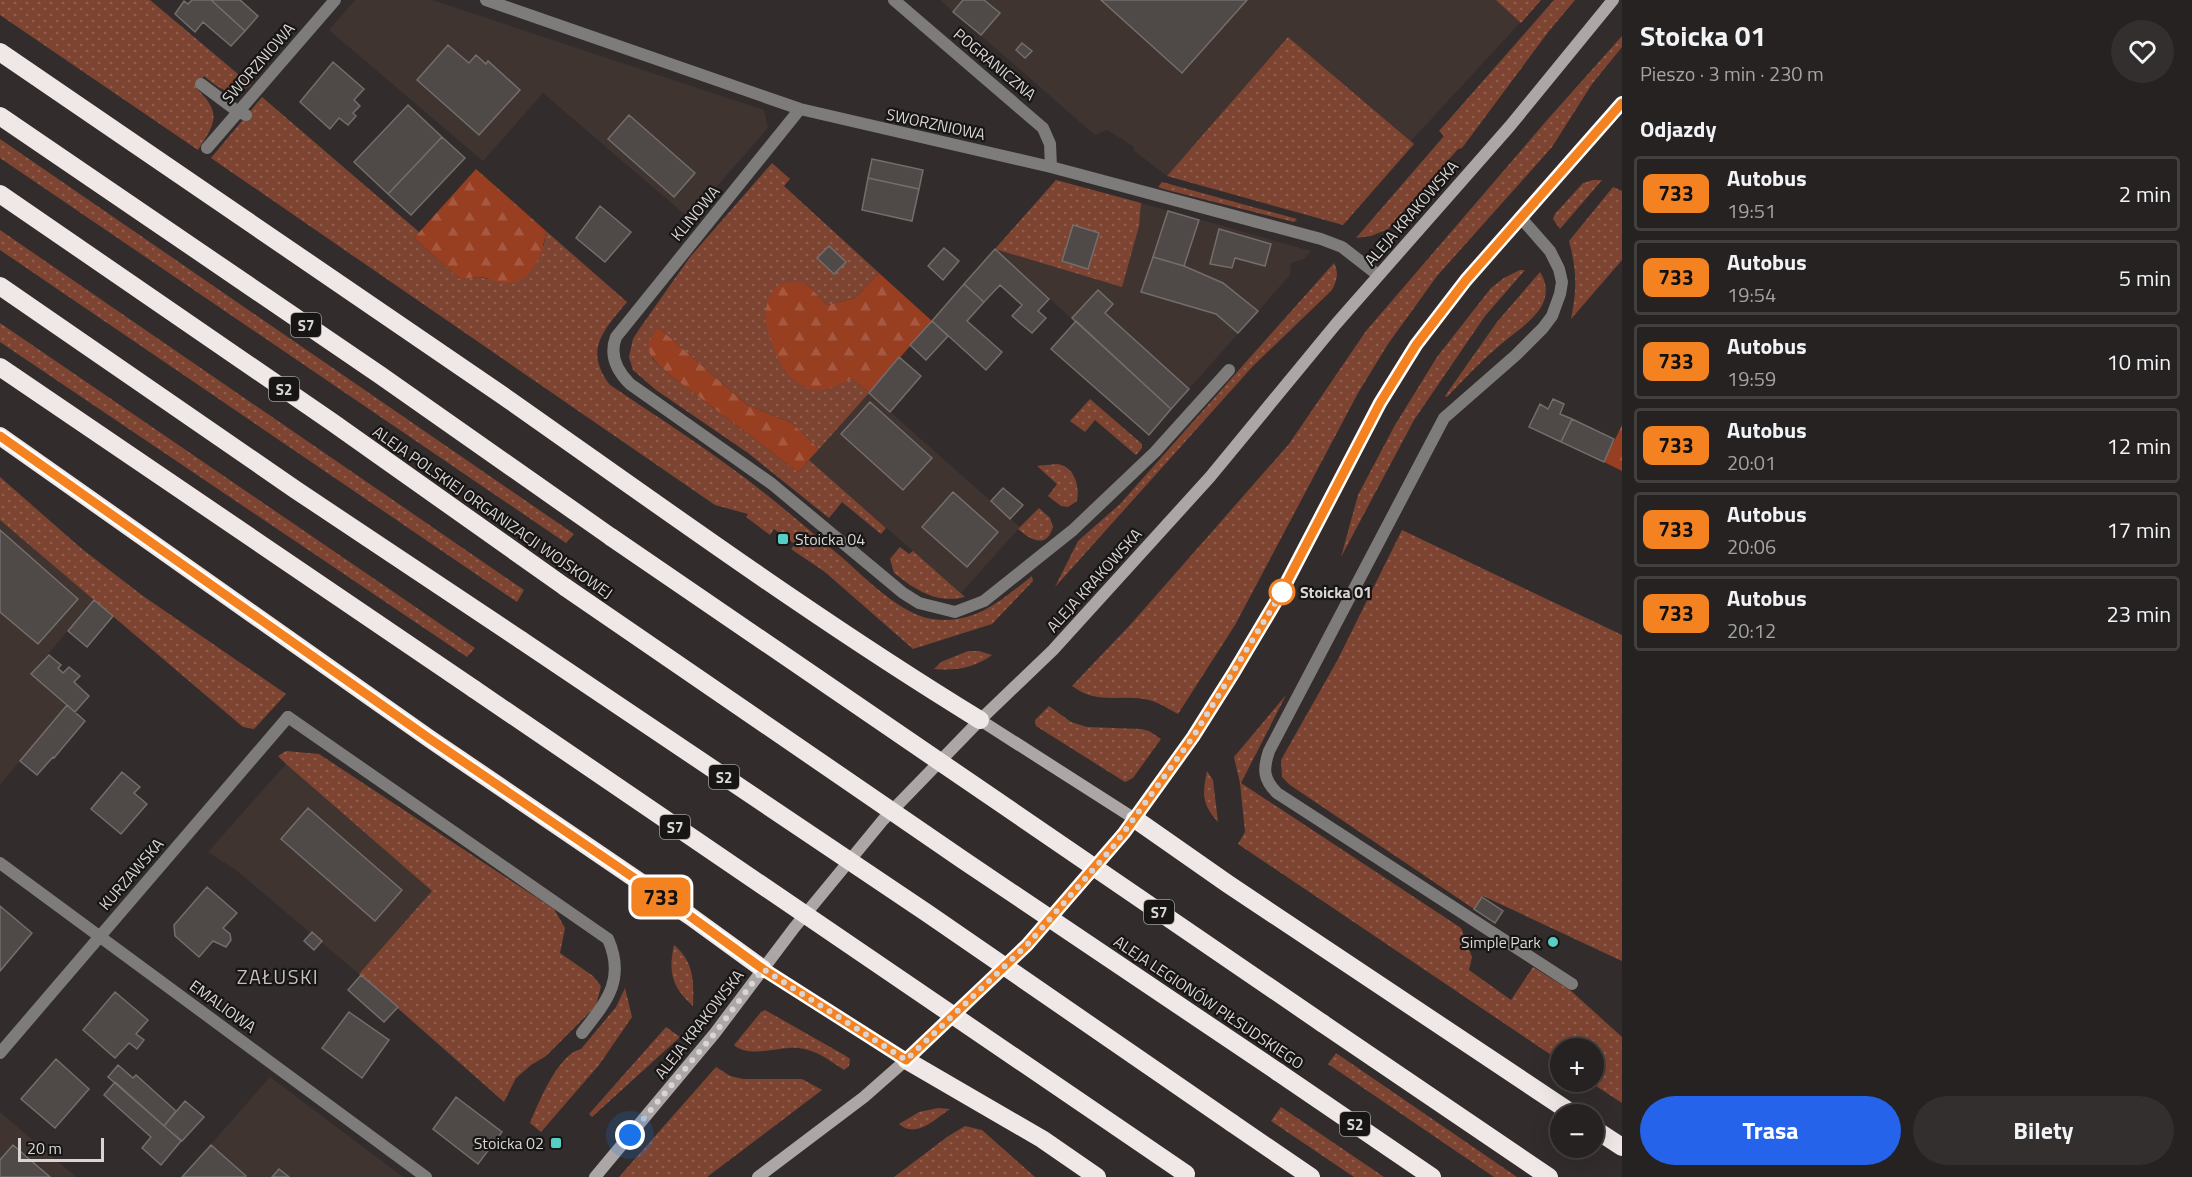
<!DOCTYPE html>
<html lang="pl">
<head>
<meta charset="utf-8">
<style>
  :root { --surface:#262221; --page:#322f2e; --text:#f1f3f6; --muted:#a4a4a5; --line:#423f3f; --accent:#2563eb }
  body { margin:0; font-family:"Titillium Web",sans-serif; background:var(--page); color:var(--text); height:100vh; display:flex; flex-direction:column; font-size:22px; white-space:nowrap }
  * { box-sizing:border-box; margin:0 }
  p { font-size:20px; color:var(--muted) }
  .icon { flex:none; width:33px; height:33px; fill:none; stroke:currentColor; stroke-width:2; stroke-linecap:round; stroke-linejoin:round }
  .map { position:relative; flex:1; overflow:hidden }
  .details { display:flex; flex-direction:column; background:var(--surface); width:570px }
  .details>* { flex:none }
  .badge { padding:0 12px; border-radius:9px; font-size:21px; line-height:39px }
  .tools { position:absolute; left:1550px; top:1038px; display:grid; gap:12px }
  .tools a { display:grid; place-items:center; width:54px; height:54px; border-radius:50%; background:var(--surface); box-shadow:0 6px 24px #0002,0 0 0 2px var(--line); font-size:30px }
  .scale { position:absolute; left:18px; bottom:15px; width:86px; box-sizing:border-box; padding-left:6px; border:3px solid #d8d5d4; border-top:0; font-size:16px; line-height:21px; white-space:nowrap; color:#d8d5d4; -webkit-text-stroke:4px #181615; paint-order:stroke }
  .you { position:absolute; width:30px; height:30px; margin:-15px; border:4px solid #fff; border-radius:50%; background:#1a73e8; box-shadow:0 0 0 9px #1a73e833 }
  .map>.badge { position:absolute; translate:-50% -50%; box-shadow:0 0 0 3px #fff }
  h2 { padding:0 18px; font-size:22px; line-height:54px }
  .round { display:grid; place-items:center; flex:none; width:63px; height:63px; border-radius:32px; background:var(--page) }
  .overview { display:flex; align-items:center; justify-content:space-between; height:102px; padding:0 18px }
  h1 { font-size:28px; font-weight:700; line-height:45px }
  .action { display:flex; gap:12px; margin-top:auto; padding:12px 18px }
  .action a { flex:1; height:69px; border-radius:36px; background:var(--accent); color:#fff; font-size:24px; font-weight:700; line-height:69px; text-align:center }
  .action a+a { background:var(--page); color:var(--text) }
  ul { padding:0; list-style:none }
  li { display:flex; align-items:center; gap:18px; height:75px; margin:0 12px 9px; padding:0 6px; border:3px solid var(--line); border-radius:6px }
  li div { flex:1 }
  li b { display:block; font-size:22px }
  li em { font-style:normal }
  li .badge { min-width:66px; font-weight:700; text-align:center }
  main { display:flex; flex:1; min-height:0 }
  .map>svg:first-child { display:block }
</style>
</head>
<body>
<main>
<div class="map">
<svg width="1622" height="1177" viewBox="0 0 1622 1177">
  <defs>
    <pattern id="grass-dots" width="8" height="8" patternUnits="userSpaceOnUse" patternTransform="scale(1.5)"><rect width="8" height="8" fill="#7e4432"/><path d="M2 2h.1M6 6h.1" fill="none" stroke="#905e4f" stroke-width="1.8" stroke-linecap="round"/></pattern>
    <pattern id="forest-firs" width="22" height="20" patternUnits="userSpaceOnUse" patternTransform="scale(1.5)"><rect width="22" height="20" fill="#983e21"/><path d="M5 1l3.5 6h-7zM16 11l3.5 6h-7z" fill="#a65940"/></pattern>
  </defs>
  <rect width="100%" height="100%" fill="#322d2c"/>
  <!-- built -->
  <path fill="#3f3430" d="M355,0H432L764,110L768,128L689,218L543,93L483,161L329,30Z
    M940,0H1541L1411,141L1288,37L1167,176L1133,150L1134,147L1122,139L1107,130L1095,135Z
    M1056,180L1141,203L1311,251L1304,259L1291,263L1290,275L1171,409L995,249Z
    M869,393L1020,527L961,593L809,460Z
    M0,520L94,600L31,674L67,705L0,785Z
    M286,764L432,891L359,974L236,870L208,852Z
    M270,1077L403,1177H182Z
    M0,1112L76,1177H0Z"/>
  <!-- grass -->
  <path fill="url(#grass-dots)" d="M0,0H150L251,85C231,99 220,89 204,76L196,88C222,113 216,122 198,150L0,15Z
    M1496,0H1541L1521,23Z
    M1554,0H1575L1549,31L1462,148L1458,149L1388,229L1371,236L1356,238L1444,136L1439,131Z
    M1622,36V47L1592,84L1552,147L1437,276L1388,344L1358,393L1235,625L1178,714C1167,708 1157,701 1144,699C1116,695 1096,704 1072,686L1131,624L1289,444L1366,331L1548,119Z
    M1288,37L1414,144L1343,225L1167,176Z
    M262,97L419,232L414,238L460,279L479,277L489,279L544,245L546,231L627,302C604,330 583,350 610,385C650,412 691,438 730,467C768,494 803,525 839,555C864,576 899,614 932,619C975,625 1000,601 1032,576L1033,581L992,624L913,649L825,572L791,549L795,544L774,529L770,535L746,517L748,514L715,505L211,158Z
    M0,139L574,534L566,543L0,158Z
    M772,163L790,179L784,186L879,273L855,298L827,305L806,283L765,317L785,371L800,384L843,381L853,377L869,393L819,449L792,423L747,405L659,328L652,358L666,372L798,472L809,460L886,528L881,534L842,502L829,518L748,453L656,390L633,370L629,357L633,339L640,328L690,257Z
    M1056,180L1141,203L1139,226L1122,287L995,249Z
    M1593,180H1602L1560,229L1553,219L1555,214L1583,183Z
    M1162,182L1297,219L1294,222L1167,190L1158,187Z
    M1613,187L1622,191V260L1571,319C1577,289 1577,271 1569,241Z
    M0,230L524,590L517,602L0,250Z
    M1334,263C1339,273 1337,280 1332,290L1253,366L1055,587L1078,541L1120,504Z
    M1520,270H1525L1485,316L1414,420L1341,557L1358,495L1395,425L1437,357L1491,288L1504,278Z
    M1540,272C1547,282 1548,296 1541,307C1531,323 1514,333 1500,345C1481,361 1464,379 1447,397L1445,396L1497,322Z
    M0,323L417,608L475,648L467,657L0,342Z
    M1090,399L1142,444V448L1136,455L1095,420L1085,432L1070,421Z
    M1057,464C1074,466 1080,485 1077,501L1068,507L1061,506L1048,496L1057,484L1037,466Z
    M0,477L82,549L143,596L286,694L254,729L243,727L0,520Z
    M1039,508L1050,518L1053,527C1046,550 1030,539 1018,529Z
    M1402,530L1622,635V961L1483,896L1474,909L1290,785L1282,777L1281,760L1337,661Z
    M900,547L909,554L913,551L965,597C936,604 916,590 894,573L890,559Z
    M968,651H979L992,655C974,668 956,671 934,669L941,662Z
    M1286,695L1241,783L1461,928L1472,957L1469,970L1511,1000L1533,967L1570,990L1622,1037V1103L1590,1082H1593V1048H1560V1061L1238,844L1245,832L1240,783L1234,757Z
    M1049,706L1071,722L1087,727L1141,729L1149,731L1161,739L1133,778L1125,782L1036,726L1035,720Z
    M286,751L319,754L554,909L565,928L560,953L593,976L601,986L596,1006L546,1056L531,1065L516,1078L504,1102L359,974L432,891L286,764L278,756Z
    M1207,771L1213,780L1218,822C1202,804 1202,795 1207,771Z
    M674,945C694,962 694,981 693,1006C672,987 668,973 674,945Z
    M625,988L632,1017L599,1065L541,1132L530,1123C539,1102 558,1054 581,1049L616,1007Z
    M765,1010L846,1056L850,1059L849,1066L844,1070C829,1060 817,1050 798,1048C779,1046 750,1059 734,1045L761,1012Z
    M666,1027L680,1037L592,1117L589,1114Z
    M1336,1053L1517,1177H1494L1328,1064Z
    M716,1067L730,1076L743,1079H802L822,1090L707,1177H619Z
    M1281,1107L1384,1177H1354L1271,1121Z
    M938,1108L950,1109C935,1119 916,1139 899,1124L919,1112Z
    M965,1126L982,1130L1035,1177H894L947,1137Z"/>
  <!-- forest -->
  <path fill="url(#forest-firs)" d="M476,169L546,231C544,251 532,283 507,283C497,283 488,277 479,277C473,277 466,279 460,279L414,238Z
    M879,273L932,321L869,393L853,378C842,382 830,390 817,390C807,390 792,380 786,372C779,364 764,325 765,315C766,306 770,291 778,286C785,281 797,282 806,283L827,305L855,298Z
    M659,328L747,405L792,423L819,449L798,472L666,372C648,354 641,349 659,328Z
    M1622,425V471L1604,462Z"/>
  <!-- building -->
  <path fill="#4f4948" stroke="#736e6c" stroke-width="1.5" d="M192,0H211L245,31L231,46L203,22L195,32L175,14L184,1L188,4Z
    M211,0H240L258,16L245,31Z
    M963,0H984L1000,13L981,35L953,12Z
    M1101,0H1247L1182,73Z
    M1022,43L1032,51L1025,58L1016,50Z
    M448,45L469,63L476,55L486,64L488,61L520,90L479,135L417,80Z
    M333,62L364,89L354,100L360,106L353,113L356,116L348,125L339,118L330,129L300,102Z
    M408,105L442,137L388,194L354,162Z
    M629,115L695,173L674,197L608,139Z
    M442,137L465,158L411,215L388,194Z
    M872,159L923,170L919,189L868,178Z
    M868,178L919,189L912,221L862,210Z
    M600,206L631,232L605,262L576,238Z
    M1168,211L1199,220L1184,266L1153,257Z
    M1073,225L1099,233L1088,269L1062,261Z
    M1219,229L1271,244L1265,266L1235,258L1232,268L1210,264Z
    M829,246L846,262L834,274L817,258Z
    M944,248L959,261L943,280L928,266Z
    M995,249L1049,299L1038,311L1046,318L1032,333L1012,316L1022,305L1000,285L984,302L964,284Z
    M1153,257L1184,266L1223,283L1258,311L1238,333L1216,314L1141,292Z
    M964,284L984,302L967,321L1002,352L986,370L932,321Z
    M1098,290L1113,304L1105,313L1189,389L1171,409L1072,318Z
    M932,321L948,336L926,360L910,345Z
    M1076,321L1171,409L1149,435L1051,349Z
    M899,357L921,376L890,412L869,393Z
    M1553,399L1564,404L1560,414L1572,419L1561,442L1529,427L1540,404L1548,409Z
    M870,402L932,458L903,490L841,434Z
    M1572,419L1614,439L1604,462L1561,442Z
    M1003,488L1023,505L1010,519L991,501Z
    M953,492L998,532L967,567L922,527Z
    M0,530L78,599L38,644L0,612Z
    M94,600L113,616L87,647L68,631Z
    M49,655L61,665L58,668L63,673L69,667L80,676L74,682L89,696L75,712L31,674Z
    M67,705L85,721L54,758L53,757L37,775L20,761Z
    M122,772L140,787L134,793L147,804L121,834L91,809Z
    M308,808L402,890L375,921L281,839Z
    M207,887L237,913L223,928L230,934L231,940L226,947L213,941L199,957L175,936L174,925Z
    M1482,897L1503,911L1495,923L1474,909Z
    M0,906L32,933L0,971Z
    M312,932L322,941L314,950L304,941Z
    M361,975L398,1007L384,1022L348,990Z
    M115,992L148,1020L136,1034L144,1040L137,1049L129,1043L115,1058L83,1030Z
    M349,1012L389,1040L362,1078L322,1048Z
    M56,1059L89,1089L55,1128L21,1099Z
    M118,1065L133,1078L136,1075L176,1111L164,1126L108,1077Z
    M115,1082L181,1141L161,1165L142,1148L151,1137L104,1095Z
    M456,1097L502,1132L478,1164L433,1129Z
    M185,1101L204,1117L182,1141L164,1126Z
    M13,1145L50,1177H0V1160Z
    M211,1145L246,1176L245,1177H182Z
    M279,1169L289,1177H272Z"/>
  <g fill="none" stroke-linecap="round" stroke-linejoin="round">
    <!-- lane -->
    <path stroke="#7e7c7b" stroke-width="12" d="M201,84L237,111L246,115
      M1520,217L1550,251L1559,269L1562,282L1560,294L1552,316L1543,328L1516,355L1444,418L1269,751C1263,769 1263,779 1277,793L1572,984
      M288,717L608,939C626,980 606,1002 582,1033"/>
    <!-- street -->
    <path stroke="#7e7c7b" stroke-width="12" d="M486,0L800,109L1051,167L1321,239L1342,247L1378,275
      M894,0L1043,128L1050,144L1051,167
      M800,109L616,337C609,355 617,371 630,384L772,484L903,593L919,603L955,612L984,601L1073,530L1155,452L1229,370
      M207,148L335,0
      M0,863L426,1177
      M0,1053L288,717"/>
    <!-- secondary -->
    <path stroke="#aca7a6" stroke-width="12" d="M980,720L1135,819
      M763,969L906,1060
      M595,1177L715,1033L794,928L883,820L980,720L1053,650L1210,477L1336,324L1510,126L1613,0
      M758,1177L864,1097L906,1060L1027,945L1113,847L1193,737L1234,672L1281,593L1380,403L1416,345L1466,280L1622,103"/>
    <!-- highway -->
    <path stroke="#efe8e6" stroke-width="18" d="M0,52C167,166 335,279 502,395C659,505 815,619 980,720
      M0,116L380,375L611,537
      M0,194L332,422L565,587
      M0,286L296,490L521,640
      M0,367L474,689
      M0,436L430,739L690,916L763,969
      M1135,819L1228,884L1573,1114
      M1322,1023L1549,1177
      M906,1060L1042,1139L1097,1177
      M1278,1072L1432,1177
      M1232,1123L1311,1177
      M1593,1128L1622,1147"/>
    <!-- highway-bridge -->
    <path stroke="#efe8e6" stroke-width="18" d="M611,537L1322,1023
      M565,587L963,860L1278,1072
      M521,640L927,913L1232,1123
      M474,689L1186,1174"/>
  </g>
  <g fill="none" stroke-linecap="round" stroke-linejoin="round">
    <!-- line casing -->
    <g stroke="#fff" stroke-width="14">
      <path id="line" d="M0,436L430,739L690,916L763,969L906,1060L1027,945L1124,833L1193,737L1234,672L1281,593L1380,403L1416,345L1466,280L1622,103"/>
    </g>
    <!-- line -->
    <use href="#line" stroke="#f58220" stroke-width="9"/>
    <!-- walk -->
    <path stroke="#d8d5d4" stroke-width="6" stroke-dasharray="0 10.8" d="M630,1135L715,1033L763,969L906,1060L1027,945L1113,847L1193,737L1282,592"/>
  </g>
  <!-- markers -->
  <g fill="#56cec4" stroke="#181615" stroke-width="2">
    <rect x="777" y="533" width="12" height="12" rx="3"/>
    <circle cx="1553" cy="942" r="6"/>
    <rect x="550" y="1137" width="12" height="12" rx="3"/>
  </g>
  <circle fill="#fff" stroke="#f58220" stroke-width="3" cx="1282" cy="592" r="12"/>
  <g text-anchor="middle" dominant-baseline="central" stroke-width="4.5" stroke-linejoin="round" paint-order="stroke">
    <!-- shield labels -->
    <g fill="#181615" stroke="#9e9c9b" stroke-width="1.5">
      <rect x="291" y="313" width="30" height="24" rx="4.5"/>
      <rect x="269" y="377" width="30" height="24" rx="4.5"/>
      <rect x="709" y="765" width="30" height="24" rx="4.5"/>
      <rect x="660" y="815" width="30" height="24" rx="4.5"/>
      <rect x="1144" y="900" width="30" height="24" rx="4.5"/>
      <rect x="1340" y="1112" width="30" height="24" rx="4.5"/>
    </g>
    <g font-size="15" font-weight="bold" fill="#d8d5d4">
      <text x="306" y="325">S7</text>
      <text x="284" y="389">S2</text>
      <text x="724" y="777">S2</text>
      <text x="675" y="827">S7</text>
      <text x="1159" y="912">S7</text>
      <text x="1355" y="1124">S2</text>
    </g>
    <!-- street labels -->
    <g font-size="16" fill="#d8d5d4" stroke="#181615">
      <text transform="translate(258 63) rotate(-49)">SWORZNIOWA</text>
      <text transform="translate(995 64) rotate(40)">POGRANICZNA</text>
      <text transform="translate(936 124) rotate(12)">SWORZNIOWA</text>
      <text transform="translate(695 213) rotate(-50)">KLINOWA</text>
      <text transform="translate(1411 213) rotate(-49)">ALEJA KRAKOWSKA</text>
      <text transform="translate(493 512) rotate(35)">ALEJA POLSKIEJ ORGANIZACJI WOJSKOWEJ</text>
      <text transform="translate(1094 580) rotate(-48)">ALEJA KRAKOWSKA</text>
      <text transform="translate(131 874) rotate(-49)">KURZAWSKA</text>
      <text transform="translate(1209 1002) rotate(34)">ALEJA LEGIONÓW PIŁSUDSKIEGO</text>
      <text transform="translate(223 1006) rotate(36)">EMALIOWA</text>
      <text transform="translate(699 1024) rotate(-52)">ALEJA KRAKOWSKA</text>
    </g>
    <!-- poi labels -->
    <g font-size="16" fill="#d8d5d4" stroke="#181615" text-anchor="end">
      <text x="795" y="539" text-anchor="start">Stoicka 04</text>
      <text x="1541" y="942">Simple Park</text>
      <text x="544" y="1143">Stoicka 02</text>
    </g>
    <!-- stop labels -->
    <g font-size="16" font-weight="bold" fill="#d8d5d4" stroke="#181615" text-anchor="start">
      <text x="1300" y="592">Stoicka 01</text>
    </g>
    <!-- quarter labels -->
    <g font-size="20" letter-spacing="1.5" fill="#c5bfbd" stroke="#181615">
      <text x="278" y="976">ZAŁUSKI</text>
    </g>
  </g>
</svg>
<div class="tools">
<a>+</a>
<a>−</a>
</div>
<div class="scale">20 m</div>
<div class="you" style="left:630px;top:1135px"></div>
<b class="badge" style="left:661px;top:897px;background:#f58220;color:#111">733</b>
</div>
<section class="details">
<div class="overview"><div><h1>Stoicka 01</h1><p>Pieszo · 3 min · 230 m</p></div><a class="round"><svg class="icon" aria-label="heart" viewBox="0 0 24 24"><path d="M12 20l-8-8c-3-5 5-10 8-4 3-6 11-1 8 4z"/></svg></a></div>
<h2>Odjazdy</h2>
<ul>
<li><span class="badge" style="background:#f58220;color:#111">733</span><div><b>Autobus</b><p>19:51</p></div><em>2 min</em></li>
<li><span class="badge" style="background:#f58220;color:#111">733</span><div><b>Autobus</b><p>19:54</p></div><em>5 min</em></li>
<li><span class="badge" style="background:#f58220;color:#111">733</span><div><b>Autobus</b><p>19:59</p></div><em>10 min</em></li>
<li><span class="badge" style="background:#f58220;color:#111">733</span><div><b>Autobus</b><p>20:01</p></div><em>12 min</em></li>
<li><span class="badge" style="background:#f58220;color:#111">733</span><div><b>Autobus</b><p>20:06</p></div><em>17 min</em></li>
<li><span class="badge" style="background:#f58220;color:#111">733</span><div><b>Autobus</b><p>20:12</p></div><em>23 min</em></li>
</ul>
<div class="action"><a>Trasa</a><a>Bilety</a></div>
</section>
</main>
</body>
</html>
